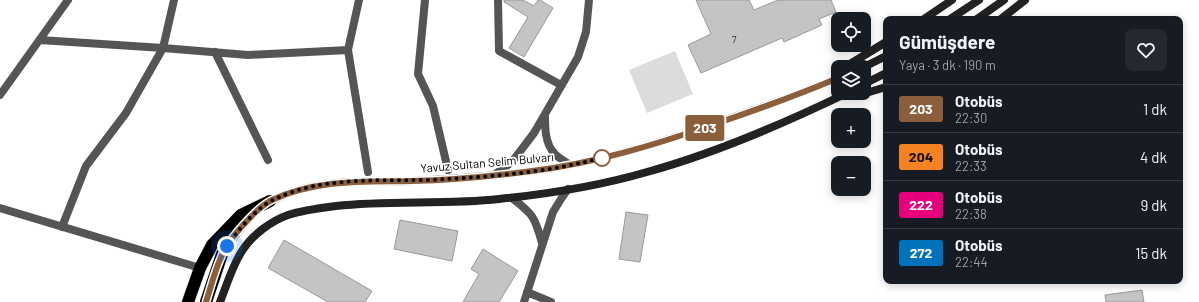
<!DOCTYPE html>
<html lang="tr">
<head>
<meta charset="utf-8">
<style>
  :root { --surface:#171b24; --page:#242831; --text:#f1f3f6; --muted:#9ea1a6; --line:#363941 }
  body { margin:0; font-family:Barlow,sans-serif; background:var(--page); color:var(--text); height:100vh; display:flex; flex-direction:column; font-size:15px; white-space:nowrap }
  * { box-sizing:border-box; margin:0 }
  p { font-size:13px; color:var(--muted) }
  .icon { flex:none; width:22px; height:22px; fill:none; stroke:currentColor; stroke-width:2; stroke-linecap:round; stroke-linejoin:round }
  .map { position:relative; flex:1; overflow:hidden }
  .drawer { position:absolute; left:883px; top:16px; width:300px; height:268px; display:flex; flex-direction:column; background:var(--surface); border-radius:8px; box-shadow:0 2px 10px #0003 }
  .drawer>* { flex:none }
  .badge { padding:0 8px; border-radius:3px; font-size:14px; line-height:26px }
  .fabs { position:absolute; left:831px; top:12px; display:grid; gap:8px }
  .fabs a { display:grid; place-items:center; width:40px; height:40px; border-radius:8px; background:var(--surface); box-shadow:0 2px 10px #0003; font-size:20px }
  .you { position:absolute; width:20px; height:20px; margin:-10px; border:3px solid #fff; border-radius:50%; background:#1a73e8; box-shadow:0 0 0 6px #1a73e833 }
  .map>.badge { position:absolute; translate:-50% -50%; box-shadow:0 0 0 2px #fff }
  .round { display:grid; place-items:center; flex:none; width:42px; height:42px; border-radius:8px; background:var(--page) }
  .overview { display:flex; align-items:center; justify-content:space-between; height:68px; padding:0 16px }
  h1 { font-size:19px; font-weight:700; line-height:30px }
  ul { padding:0; list-style:none }
  li { display:flex; align-items:center; gap:12px; height:48px; padding:0 16px; border-top:1px solid var(--line) }
  li div { flex:1 }
  li b { display:block; font-size:15px }
  li em { font-style:normal }
  li .badge { min-width:44px; font-weight:700; text-align:center }
  .map>svg:first-child { display:block }
</style>
</head>
<body>
<div class="map">
<svg width="1199" height="302" viewBox="0 0 1199 302">
  <rect width="100%" height="100%" fill="#fff"/>
  <!-- pitch -->
  <path fill="#dcdcdc" d="M675,51L693,94L647,113L629,70Z"/>
  <!-- building -->
  <path fill="#c4c4c4" stroke="#999" d="M504,0H523L534,6L538,0H540L553,8L524,57L509,48L528,17L504,2Z
    M696,0H749L754,10L778,0H831L836,12L819,19L822,25L784,42L782,38L701,73L688,45L711,34Z
    M626,212L648,215L640,262L619,259Z
    M400,220L458,231L452,261L394,249Z
    M284,240L372,291L365,302H328L268,268Z
    M483,249L518,271L499,302H463L479,274L471,269Z
    M1142,290L1144,302H1106L1105,295Z"/>
  <g fill="none" stroke-linecap="round" stroke-linejoin="round">
    <!-- highway casing -->
    <g stroke="#dbdbdb" stroke-width="13">
      <path id="highway" d="M188,302L200,268L212,245L241,215L270,201
        M206,302L222,254"/>
    </g>
    <!-- street -->
    <path stroke="#555" stroke-width="8" d="M359,0L348,50L368,172
      M425,0L418,74L433,106L448,170
      M498,0L499,51L561,85
      M40,40L163,48L248,55L348,50
      M215,52L268,160
      M0,95L68,0
      M545,115C545,128 545,143 554,153C558,158 565,161 570,165
      M494,175L512,162L534,133L578,57L586,32L589,0
      M512,198C533,214 535,217 542,243
      M0,208L200,268
      M62,227L86,166L126,113L163,48L174,0
      M527,292L551,302
      M524,302L553,212L561,199L568,189"/>
    <!-- secondary -->
    <path stroke="#222" stroke-width="8" d="M924,19L952,0
      M950,19L979,0
      M977,19L1004,0
      M1001,19L1025,0
      M848,67L850,64L886,42
      M864,67L886,56
      M864,84L886,73
      M846,94L866,93L886,87
      M222,254C234,236 252,211 271,201C277,198 283,196 289,193C330,179 371,182 414,181C453,179 493,176 532,171C596,163 657,144 717,123C758,109 799,95 838,78
      M220,302C227,285 232,266 242,251C252,235 271,221 288,215C303,210 320,208 336,206C390,200 445,205 499,199C548,194 599,186 647,172C716,153 783,124 847,93"/>
    <!-- highway -->
    <use href="#highway" stroke="#000" stroke-width="12"/>
  </g>
  <g fill="none" stroke-linecap="round" stroke-linejoin="round">
    <!-- line casing -->
    <g stroke="#fff" stroke-width="9">
      <path id="line" d="M206,302C211,286 215,270 222,255C228,240 257,207 272,200C317,179 363,182 412,181C452,180 493,176 532,171C595,163 655,145 715,124C756,110 798,95 838,78"/>
    </g>
    <!-- line -->
    <use href="#line" stroke="#8b5e3c" stroke-width="6"/>
    <!-- walk -->
    <path stroke="#000" stroke-width="4" stroke-dasharray="0 7.2" d="M227,246C237,231 256,209 271,201C325,173 389,183 447,179C483,177 520,174 556,168C573,165 589,161 606,157L602,158"/>
  </g>
  <!-- markers -->
  <circle fill="#fff" stroke="#8b5e3c" stroke-width="2" cx="602" cy="158" r="8"/>
  <g text-anchor="middle" dominant-baseline="central" stroke-width="3.5" stroke-linejoin="round" paint-order="stroke">
    <!-- number labels -->
    <g font-size="10" fill="#313131">
      <text x="734" y="39">7</text>
    </g>
    <!-- street labels -->
    <g font-size="12" fill="#000" stroke="#fff">
      <text transform="translate(487 162) rotate(-5)">Yavuz Sultan Selim Bulvarı</text>
    </g>
  </g>
</svg>
<div class="fabs">
<a><svg class="icon" aria-label="locate" viewBox="0 0 24 24"><circle cx="12" cy="12" r="6"/><path d="M12 2v4M12 18v4M2 12h4M18 12h4"/></svg></a>
<a><svg class="icon" aria-label="layers" viewBox="0 0 24 24"><path d="M12 4l9 5-9 5-9-5zM3 14l9 5 9-5"/></svg></a>
<a>+</a>
<a>−</a>
</div>
<div class="you" style="left:227px;top:246px"></div>
<b class="badge" style="left:705px;top:128px;background:#8b5e3c;color:#fff">203</b>
<section class="drawer">
<div class="overview"><div><h1>Gümüşdere</h1><p>Yaya · 3 dk · 190 m</p></div><a class="round"><svg class="icon" aria-label="heart" viewBox="0 0 24 24"><path d="M12 20l-8-8c-3-5 5-10 8-4 3-6 11-1 8 4z"/></svg></a></div>
<ul>
<li><span class="badge" style="background:#8b5e3c;color:#fff">203</span><div><b>Otobüs</b><p>22:30</p></div><em>1 dk</em></li>
<li><span class="badge" style="background:#f58220;color:#111">204</span><div><b>Otobüs</b><p>22:33</p></div><em>4 dk</em></li>
<li><span class="badge" style="background:#e6007e;color:#fff">222</span><div><b>Otobüs</b><p>22:38</p></div><em>9 dk</em></li>
<li><span class="badge" style="background:#0072bc;color:#fff">272</span><div><b>Otobüs</b><p>22:44</p></div><em>15 dk</em></li>
</ul>
</section>
</div>
</body>
</html>
